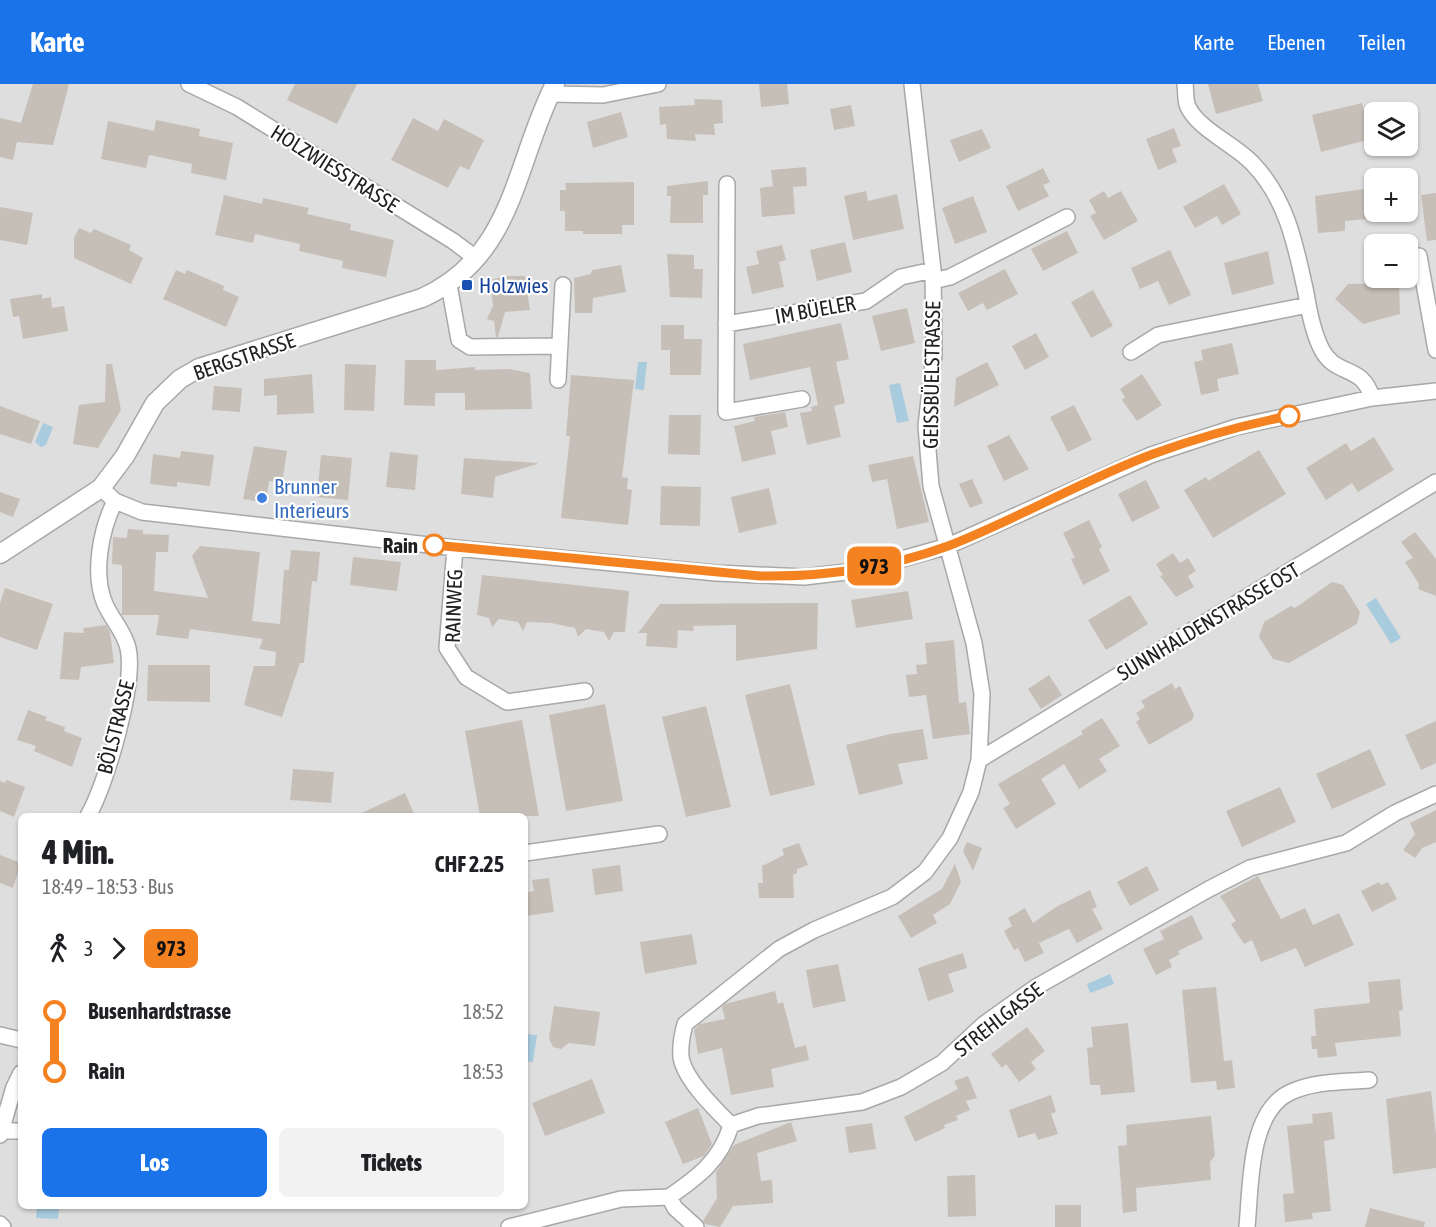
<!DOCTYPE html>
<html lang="de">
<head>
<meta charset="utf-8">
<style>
  :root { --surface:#fff; --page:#f2f2f2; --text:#202124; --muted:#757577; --accent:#1a73e8 }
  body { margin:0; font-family:"Asap Condensed",sans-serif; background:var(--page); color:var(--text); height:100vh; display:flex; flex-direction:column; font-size:22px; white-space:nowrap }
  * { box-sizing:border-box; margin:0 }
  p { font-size:20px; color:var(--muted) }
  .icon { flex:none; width:33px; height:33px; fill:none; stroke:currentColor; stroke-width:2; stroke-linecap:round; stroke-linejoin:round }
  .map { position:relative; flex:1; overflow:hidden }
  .details { position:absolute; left:18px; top:729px; width:510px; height:396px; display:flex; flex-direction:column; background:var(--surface); border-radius:9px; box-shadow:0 2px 4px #0004 }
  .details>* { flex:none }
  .badge { padding:0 12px; border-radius:9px; font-size:21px; line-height:39px }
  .fabs { position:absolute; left:1364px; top:18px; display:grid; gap:12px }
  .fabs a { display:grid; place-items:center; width:54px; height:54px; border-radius:9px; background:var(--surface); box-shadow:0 2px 4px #0004; font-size:30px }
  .map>.badge { position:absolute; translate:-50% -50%; box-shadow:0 0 0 3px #fff }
  .legs { display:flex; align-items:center; gap:9px; height:66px; padding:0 24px; font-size:20px }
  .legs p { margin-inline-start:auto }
  .overview { display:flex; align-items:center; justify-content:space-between; height:102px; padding:0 24px }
  h1 { font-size:33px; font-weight:800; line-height:45px }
  .primary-button { display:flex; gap:12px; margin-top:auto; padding:12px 24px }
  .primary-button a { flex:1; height:69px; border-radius:9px; background:var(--accent); color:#fff; font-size:24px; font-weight:800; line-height:69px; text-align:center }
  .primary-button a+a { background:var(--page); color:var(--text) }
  ul { padding:0 24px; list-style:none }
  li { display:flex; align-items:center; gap:21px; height:60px; font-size:22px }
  li i { display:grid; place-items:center; width:9px; height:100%; margin:0 8px; background:currentColor }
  li i::after { content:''; width:15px; height:15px; margin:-8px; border:4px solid; border-radius:50%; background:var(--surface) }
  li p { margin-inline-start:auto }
  li:first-child i { background:linear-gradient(#0000 50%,currentColor 0) }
  li:last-child i { background:linear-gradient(currentColor 50%,#0000 0) }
  header { display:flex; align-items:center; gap:36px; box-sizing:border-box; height:84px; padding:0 30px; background:var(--accent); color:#fff }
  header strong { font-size:28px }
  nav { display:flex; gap:33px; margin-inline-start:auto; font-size:21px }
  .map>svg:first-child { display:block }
</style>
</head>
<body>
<header>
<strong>Karte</strong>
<nav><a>Karte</a><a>Ebenen</a><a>Teilen</a></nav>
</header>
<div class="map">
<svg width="1436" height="1143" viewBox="0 0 1436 1143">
  <rect width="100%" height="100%" fill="#f1efe7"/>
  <!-- residential -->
  <path fill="#dfdede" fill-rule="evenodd" d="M0,0H1436V1143H0ZM1374,28H1407V62H1374ZM1374,94H1407V128H1374ZM1374,160H1407V194H1374ZM21,732H525V1122H21Z"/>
  <!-- water -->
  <path fill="#a8cbde" d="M638,278H647L644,306L635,305Z
    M900,299L909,337L897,339L889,301Z
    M43,339L53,343L46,361L41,363L35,358Z
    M1376,514L1401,554L1391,560L1366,520Z
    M1110,890L1114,900L1090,909L1087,900Z
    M527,950L537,951L533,978L525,977Z
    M37,1123L59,1125L58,1135L36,1134Z"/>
  <!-- building -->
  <path fill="#c6bfb7" d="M33,0H69L53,61L17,58L13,76L0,73V34L21,39Z
    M295,0H357L337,40L287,16Z
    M759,0H787L789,20L761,23Z
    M1208,0H1258L1263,17L1216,30Z
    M694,15L722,16L723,39L714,40L715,51L695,50L696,57L667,55L666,40L660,41L659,23L695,21Z
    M1362,19L1371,55L1321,68L1312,31Z
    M851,21L855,42L834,46L830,25Z
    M621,28L628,53L593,64L587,38Z
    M413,34L438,47L444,35L484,56L469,86L460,82L448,104L391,76Z
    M156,36L200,45L199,52L233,59L226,96L191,89L192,80L149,71L146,84L101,75L108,37L154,47Z
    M1174,44L1181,62L1172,65L1177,78L1158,86L1146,55Z
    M982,45L991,64L959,78L950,56Z
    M806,83L807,102L793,103L795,130L762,133L760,104L773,102L771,86Z
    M1043,84L1050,98L1043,101L1049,112L1018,127L1006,102Z
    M708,97V111H703V139H670L671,112H667V102Z
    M634,98V141H622V150H583V147H565V127H560V106H566L565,99Z
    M1224,100L1241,130L1222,141L1217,132L1195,144L1183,123Z
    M1364,105L1366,135L1345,137V147L1318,149L1315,112Z
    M866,107L868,117L897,110L904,145L853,156L844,112Z
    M1104,107L1108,114L1121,107L1138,137L1104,156L1090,132L1096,129L1089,116Z
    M1436,109V156L1427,157L1421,111Z
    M224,111L262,120L263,114L309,124L307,130L351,140L350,146L394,156L386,193L342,184L343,177L299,167L300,160L255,150L253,159L215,151Z
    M973,112L987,148L955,160L942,124Z
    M0,123L33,129L27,161L0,156Z
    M79,144L91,149L94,145L131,161L129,166L143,174L131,200L74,174V154Z
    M1067,147L1078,169L1043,187L1031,165Z
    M845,158L852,188L817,197L810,166Z
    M782,161L786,176L779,178L784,203L752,210L746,183L759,180L756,167Z
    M1170,166L1191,211L1169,221L1158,197L1140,205L1131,184Z
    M1268,167L1274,200L1232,211L1224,179Z
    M667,170L694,171V185H703L702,214L670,213Z
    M621,181L626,208L593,214L592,229H575L574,194L591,190L592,186Z
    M1005,185L1018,210L987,226L983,219L968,227L958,209Z
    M176,186L185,190L187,186L224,202L223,206L239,213L226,243L163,215Z
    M507,192H525L530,226L505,228L498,253H496L494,237L487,235L493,222L490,196Z
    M1399,199L1400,230L1363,240L1335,215L1348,200Z
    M1093,206L1113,242L1091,254L1071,218Z
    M42,210V215L51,213L52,224L64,222L68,247L23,255L19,232L13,233L10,215Z
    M907,224L915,259L881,267L872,232Z
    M841,239L849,275L836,278L845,319L834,322L841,353L807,361L800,329L812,327L811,323L818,321L810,283L750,296L743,260Z
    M661,241H684V255H702L701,291H670V266H661Z
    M1036,249L1049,273L1025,286L1012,262Z
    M1232,259L1239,290L1217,295L1219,307L1201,311L1194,278L1203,276L1201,266Z
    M405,276H436V286L475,283V286L509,285L530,289L532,325L465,326V309H435V322L404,321Z
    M987,278L999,301L954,323L956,294Z
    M106,280H112L121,326L98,364L73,360L79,321L105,318Z
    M345,280L376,281L374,327L344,326Z
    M312,290L314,329L277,331V311L264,312V295Z
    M1142,290L1162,321L1137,337L1122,316L1125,313L1120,305Z
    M571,291L634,296L622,393L628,394L627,405L632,406L628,441L561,434L570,352H566Z
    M214,302L242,304L240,328L212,326Z
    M1074,321L1092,356L1068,368L1050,333Z
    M0,322L40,337L31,360L0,350Z
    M785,328L788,343L771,347L776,370L742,378L734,342L755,337L754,333Z
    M669,331H701L700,371L668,370Z
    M1009,351L1029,385L1004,397L987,362Z
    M1374,353L1394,386L1358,408L1352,399L1326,416L1306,384L1346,359L1351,367Z
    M254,362L287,367L283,393H280L279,398L269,397L266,419L243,415Z
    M1259,366L1286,410L1213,454L1184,406L1206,393L1208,397Z
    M181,367L214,371L210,402L177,398V403L150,400L153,370L180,374Z
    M390,368L418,371L415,406L386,403Z
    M321,371L352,374L348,416L317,413Z
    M913,372L929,438L897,445L887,395L872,398L868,381Z
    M464,374L537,379V380L495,393L493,414L461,410Z
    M972,395L983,419L970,424L959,400Z
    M1146,396L1160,424L1132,438L1118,410Z
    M661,402L701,403L700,442L660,441Z
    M769,404L777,440L739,449L731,413Z
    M0,408L20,415L13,433L0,428Z
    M1089,436L1102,463L1099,465L1110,487L1083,501L1071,475L1075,474L1063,449Z
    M128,445L143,446V450L169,451L168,468H156L154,507L208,514L192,472L200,462L260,468L252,537L280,540L284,486H289L291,466L320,468L317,498L312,497L304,579H300L282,633L244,621L254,582H275L276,568L259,565L263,555L190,545L188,555L156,551L159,531H122V481L112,480L113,453L127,454Z
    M1415,448L1436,475V512L1418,505L1419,500L1405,478L1413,474L1401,458Z
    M1173,469L1180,479L1188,474L1196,487L1188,492L1194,503L1176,513L1160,492L1163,491L1156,480Z
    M353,473L401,478L397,507L350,501Z
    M482,491L629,507L625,548H614L609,557L604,548L586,545L578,553L575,544L551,539L527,538L523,547L518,538L499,535L492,543L489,534L477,531Z
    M1332,498L1343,501L1360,528L1357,540L1289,579L1273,575L1259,553L1264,538L1291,522L1295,524Z
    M5,504L53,520L37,566L0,553V519Z
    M908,507L913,535L856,544L851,516Z
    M1130,511L1148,540L1106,566L1088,536Z
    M818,519L817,565L736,577V541L693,542L694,547L678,546L677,564L646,562L647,549H638L660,520Z
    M106,541L110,548L114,579L81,583L79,596L60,595L64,548L84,549L83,544Z
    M954,556L959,619L966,618L970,650L933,655L926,611L909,613L906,591L917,590L916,581L927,580L925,559Z
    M148,581H210V618L147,617Z
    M1049,591L1062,611L1041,625L1028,605Z
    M1172,599L1175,605L1180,602L1194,631L1192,636L1149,661L1136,638L1140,635L1136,629L1145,623L1141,617Z
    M790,600L815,701L770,712L745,611Z
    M605,620L623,717L566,727L549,631Z
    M706,622L731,723L686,733L662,633Z
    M28,626L47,633L45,636L65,643L64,647L82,654L72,683L34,667L36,662L17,656Z
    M1102,634L1120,662L1099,675L1107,687L1079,705L1064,680L1041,695L1056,720L1016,745L1003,724L1010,720L998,700L1083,650L1081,647Z
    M522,636L539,732H480L465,647Z
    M1436,637V679L1421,686L1405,651Z
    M923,645L928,675L898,680L903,700L859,711L846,661L890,650Z
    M1370,665L1386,701L1332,725L1316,690Z
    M293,685L334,688L331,719L290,716Z
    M6,696L25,703L14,733L0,727V697L5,699Z
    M1280,703L1296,738L1242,763L1226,727Z
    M405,709L415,732H355Z
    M1436,726V758L1422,764L1415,774L1403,766L1415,750L1410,739Z
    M967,758L982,764L973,787L963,767Z
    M799,759L808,781L797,785V789L793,791L794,814H759L758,799H763L762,782L784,771L782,765Z
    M0,771L21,779L13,804L0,799Z
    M955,780L961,798L950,820L933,831L937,839L911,854L898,832L942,805Z
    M620,781L623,807L595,811L592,785Z
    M1147,782L1159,806L1130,822L1117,798Z
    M1258,792L1281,835L1305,824L1313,841L1339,829L1354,861L1305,883L1296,864L1261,878L1252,856L1244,860L1231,840L1236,837L1220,812Z
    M549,794L554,828L525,832V809L534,807L532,796Z
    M1379,798L1381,801L1388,798L1397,815L1372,828L1361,807Z
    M1090,806L1097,823L1092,825L1103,845L1077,859L1069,845L1039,859L1044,869L1025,878L1018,864L1014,866L1004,847L1012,842L1008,834L1025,824L1033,839L1056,823Z
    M1192,831L1203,855L1178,867L1180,870L1169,876L1172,883L1156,891L1143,865L1164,855L1160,847Z
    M692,850L697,880L645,890L640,858Z
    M963,869L967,884L948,890L954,908L928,917L918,884Z
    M838,880L846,917L813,924L806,886Z
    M1400,895L1403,926L1399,927L1401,952L1335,959L1337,972L1318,974L1317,965H1312L1311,952H1316L1314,925L1370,919L1368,898Z
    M1216,903L1224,977L1232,976L1235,1004L1217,1006L1216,997L1191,999L1182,906Z
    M775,907L778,920L783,918L795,964L806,961L809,976L771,985L774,1003L731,1011L722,964L698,970L694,946L700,940L725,935L722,923L725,920Z
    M554,922L600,928L595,962L569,959L561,965L553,963L549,954Z
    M1128,939L1135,1008L1101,1011L1100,1001H1090L1087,964L1093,963L1091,943Z
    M1027,943L1045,967L1031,978L1036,985L1019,998L1006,980L1002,984L991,970Z
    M968,992L977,1014L966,1017L970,1026L956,1032L958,1036L944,1041L945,1044L915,1058L904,1033L958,1005L954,997Z
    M592,995L605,1029L545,1052L532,1019Z
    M1431,1007L1436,1050V1084L1393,1090L1386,1015Z
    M1051,1011L1056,1028L1051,1030L1058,1050L1038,1056L1035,1049L1018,1054L1009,1026Z
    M698,1024L712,1060L704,1072L683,1080L665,1038Z
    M1332,1028L1335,1055L1324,1057L1331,1127L1312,1129L1313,1135L1285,1138L1283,1110L1294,1109L1287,1042L1313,1039L1312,1030Z
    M1211,1032L1215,1072L1210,1078L1211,1096L1136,1104L1137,1127L1123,1129L1118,1062L1127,1061L1126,1041Z
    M791,1038L797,1057L757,1069L761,1097L772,1096L773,1119L733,1122L720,1143L705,1140L703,1137L717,1114L716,1088L734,1061Z
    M872,1039L876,1065L849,1069L845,1043Z
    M975,1091L976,1132L948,1133L947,1092Z
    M1055,1121H1081V1143H1055Z
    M1370,1124L1425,1138L1424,1143H1365Z"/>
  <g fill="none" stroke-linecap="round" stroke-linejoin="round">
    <!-- minor casing -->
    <g stroke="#a8a8a8" stroke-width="18">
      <path id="minor" d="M189,0L237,23L453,157L477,175
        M1185,0C1186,7 1185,17 1188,23C1199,46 1236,61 1253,80C1287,115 1296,163 1306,209C1309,228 1313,249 1322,266C1336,293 1363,280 1372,314
        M550,10L603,11L658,0
        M727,100L726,328L802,315
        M1419,172L1436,266
        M933,197L950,193L1067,133
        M449,201L459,256L470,263L560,262
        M726,240L866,217L901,193L933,186
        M1131,268L1158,251L1308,221
        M558,296L563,201
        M101,404L115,417L142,428L455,464L716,489L804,493L863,486L948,462L1151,371L1236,343L1372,314L1436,307
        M455,464L447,564L466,593L507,618L585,607
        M979,676L1436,398
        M88,732C106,701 136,599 128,564C124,547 112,536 105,520C92,490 101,445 115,417
        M525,769L659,750
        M0,951L21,956
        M731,1041C716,1026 684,995 681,973C680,961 682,951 685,940L779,865L814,846L892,813L925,788L950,754L971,708L979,676L982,610L974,559L931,402L926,342L934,270L933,186L912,0
        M731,1041L758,1032L862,1018L901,1003L942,979L984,940L1036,903L1209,805L1250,784L1346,759L1395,729L1436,710
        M1,1047H21
        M0,1051L14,1003L21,989
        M0,1140L3,1143
        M509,1143L621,1115L669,1113
        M696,1143L675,1124L669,1113C698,1093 721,1076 731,1041
        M1247,1143C1251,1103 1248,1027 1291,1008C1315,997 1344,998 1369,996"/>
    </g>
    <!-- tertiary casing -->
    <g stroke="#a8a8a8" stroke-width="21">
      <path id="tertiary" d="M0,470L101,404L125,372L155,319L180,295L199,284L422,214C515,172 514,80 555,0"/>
    </g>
    <!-- minor -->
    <use href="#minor" stroke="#fff" stroke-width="15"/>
    <!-- tertiary -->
    <use href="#tertiary" stroke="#fff" stroke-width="18"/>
  </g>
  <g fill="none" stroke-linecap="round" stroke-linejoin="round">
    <!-- line-1 casing -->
    <g stroke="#fff" stroke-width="14">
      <path id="line-1" d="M434,461L760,492C824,493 888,484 948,462C1018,435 1083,396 1153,370C1197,354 1243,341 1289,332"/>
    </g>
    <!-- line-1 -->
    <use href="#line-1" stroke="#f58220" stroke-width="9"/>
  </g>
  <!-- markers -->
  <rect fill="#1a4fb4" stroke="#fff" stroke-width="2" x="461" y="195" width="12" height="12" rx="3"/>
  <g fill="#fff" stroke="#f58220" stroke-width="3">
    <circle cx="1289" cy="332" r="10"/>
    <circle cx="434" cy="461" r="10"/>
  </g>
  <circle fill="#3f7fe0" stroke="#fff" stroke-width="2" cx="262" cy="414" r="6"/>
  <g text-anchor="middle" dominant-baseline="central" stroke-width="4.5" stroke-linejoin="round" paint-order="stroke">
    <!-- street labels -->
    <g font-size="21" fill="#212121" stroke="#fff">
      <text transform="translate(335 84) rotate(32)">HOLZWIESSTRASSE</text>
      <text transform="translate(815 225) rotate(-10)">IM BÜELER</text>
      <text transform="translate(244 272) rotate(-19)">BERGSTRASSE</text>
      <text transform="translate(931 291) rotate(-89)">GEISSBÜELSTRASSE</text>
      <text transform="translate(453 522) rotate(-88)">RAINWEG</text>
      <text transform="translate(1208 537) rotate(-31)">SUNNHALDENSTRASSE OST</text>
      <text transform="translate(115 643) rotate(-76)">BÖLSTRASSE</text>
      <text transform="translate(998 935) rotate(-38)">STREHLGASSE</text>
    </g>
    <!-- transit labels -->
    <g font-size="21" fill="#164399" stroke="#fff" text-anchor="start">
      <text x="479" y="201">Holzwies</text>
    </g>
    <!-- shop labels -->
    <g font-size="21" fill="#366cbe" stroke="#fff" text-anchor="start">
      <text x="274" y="402">Brunner<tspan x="274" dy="24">Interieurs</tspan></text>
    </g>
    <!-- stop labels -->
    <g font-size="21" font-weight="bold" fill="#212121" stroke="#fff" text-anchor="end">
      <text x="418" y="461">Rain</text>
    </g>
  </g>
</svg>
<div class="fabs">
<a><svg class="icon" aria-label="layers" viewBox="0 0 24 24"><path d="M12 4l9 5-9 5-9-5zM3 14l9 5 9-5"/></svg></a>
<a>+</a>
<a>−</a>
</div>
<b class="badge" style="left:874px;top:482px;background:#f58220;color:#111">973</b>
<section class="details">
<div class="overview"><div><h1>4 Min.</h1><p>18:49 – 18:53 · Bus</p></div><b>CHF 2.25</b></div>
<div class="legs"><svg class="icon" aria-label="walk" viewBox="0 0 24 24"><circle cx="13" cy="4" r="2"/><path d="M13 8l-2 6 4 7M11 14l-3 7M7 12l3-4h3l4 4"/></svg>3<svg class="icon" aria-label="forward" viewBox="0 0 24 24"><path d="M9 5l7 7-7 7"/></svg><b class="badge" style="background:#f58220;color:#111">973</b></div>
<ul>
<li><i style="color:#f58220"></i><b>Busenhardstrasse</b><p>18:52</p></li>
<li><i style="color:#f58220"></i><b>Rain</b><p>18:53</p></li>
</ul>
<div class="primary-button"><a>Los</a><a>Tickets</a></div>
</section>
</div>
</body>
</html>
